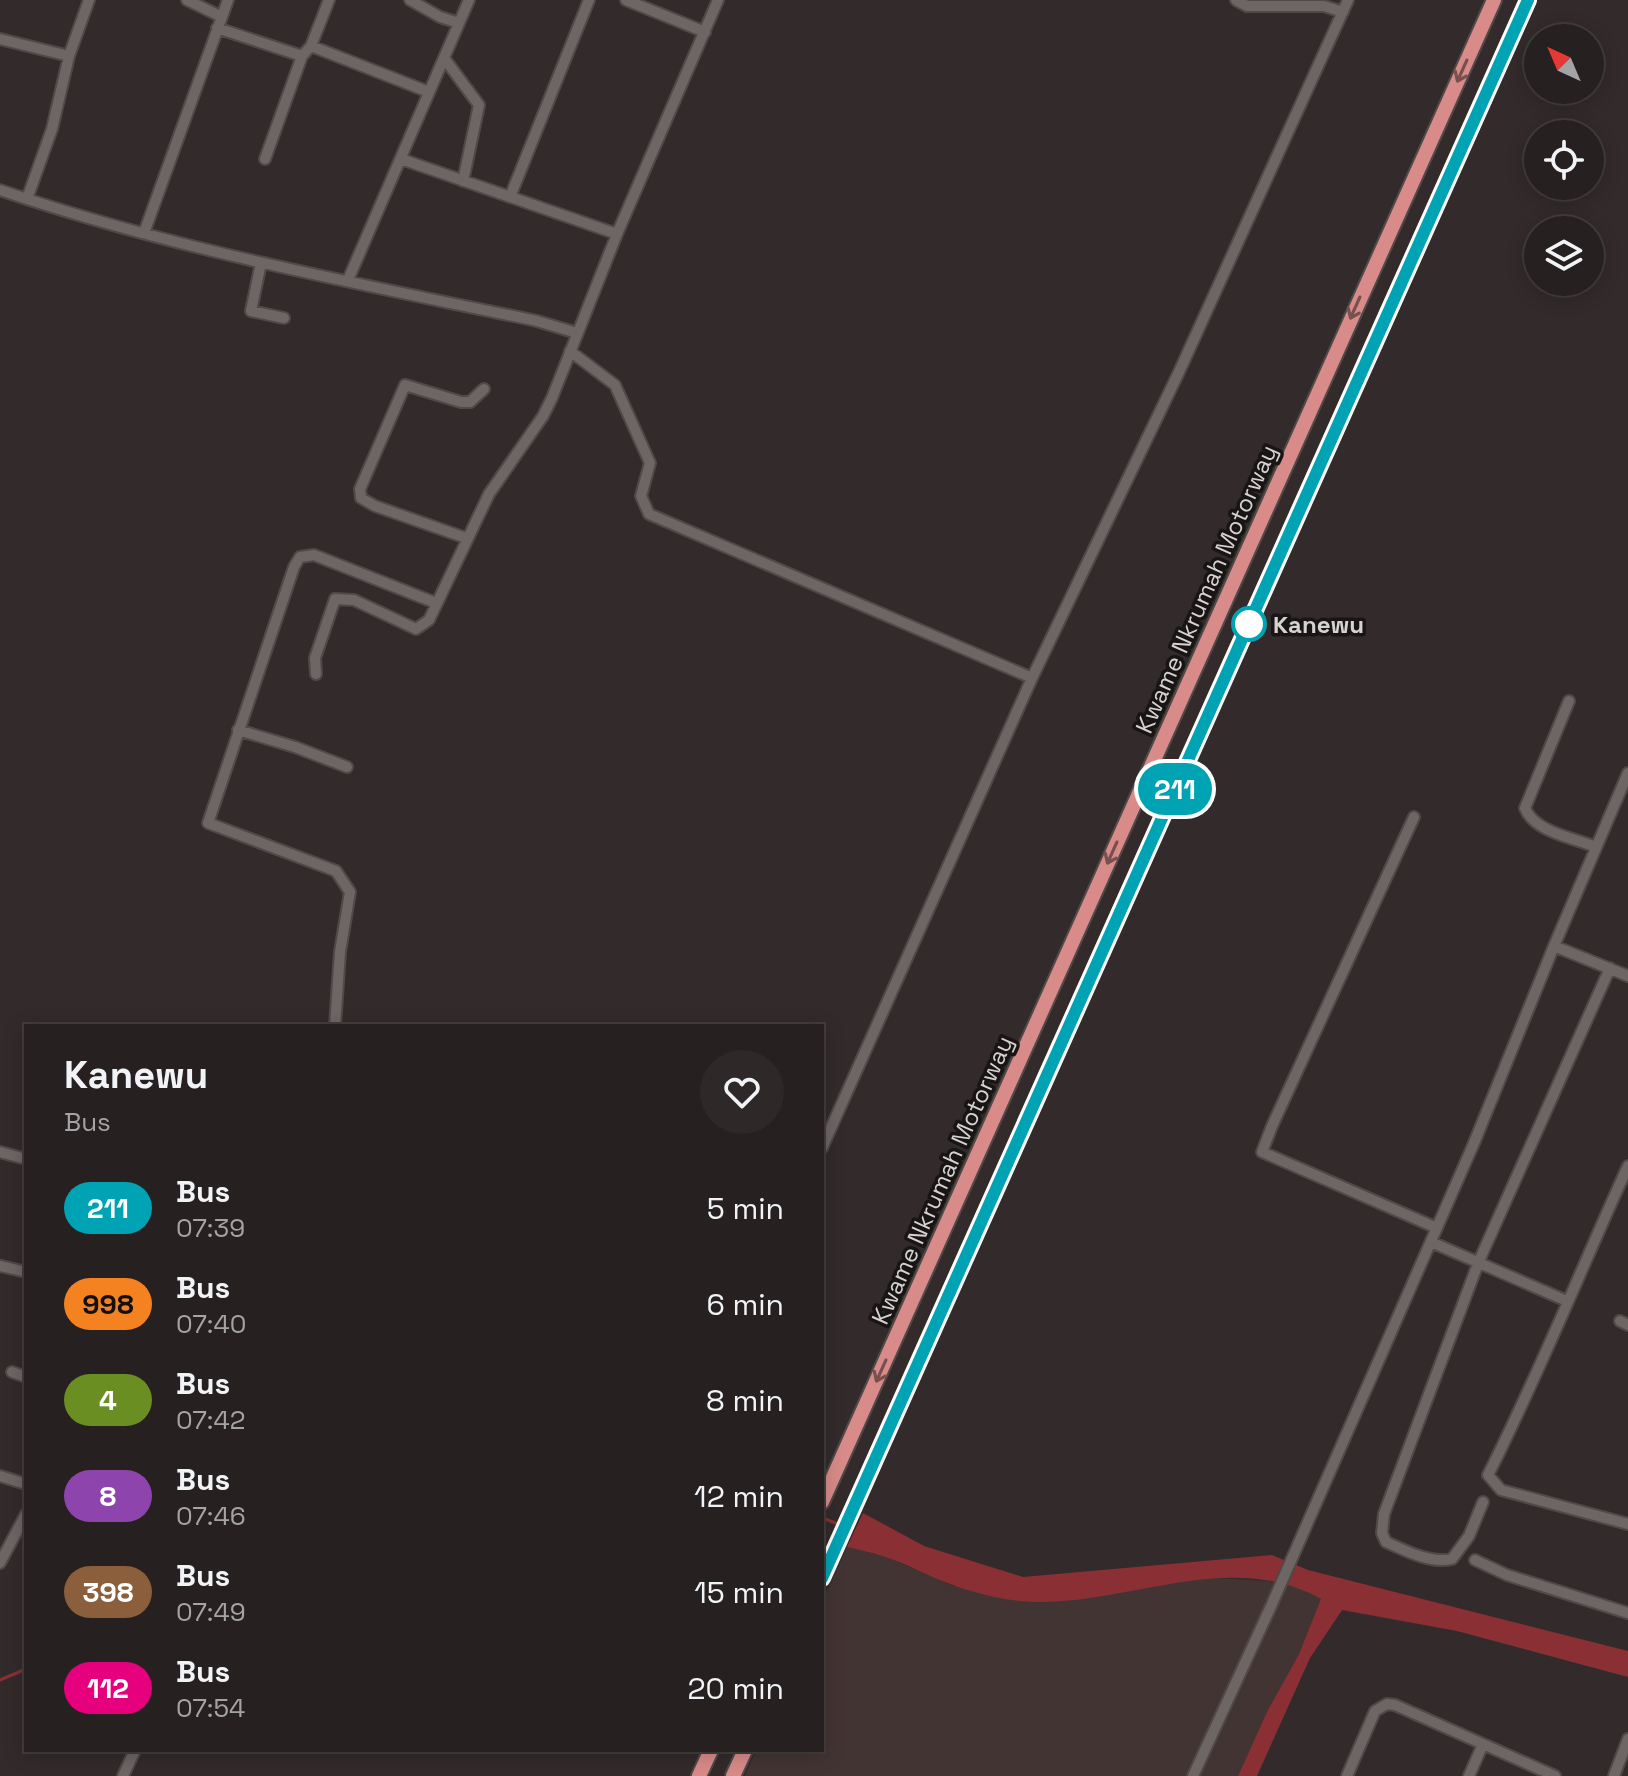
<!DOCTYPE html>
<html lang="en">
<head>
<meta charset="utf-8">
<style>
  :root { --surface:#262020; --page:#2e2829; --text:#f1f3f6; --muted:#a4a3a5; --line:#423e3e }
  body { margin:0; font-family:"Space Grotesk",sans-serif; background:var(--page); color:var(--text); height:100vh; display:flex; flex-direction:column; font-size:30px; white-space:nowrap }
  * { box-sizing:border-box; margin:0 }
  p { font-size:26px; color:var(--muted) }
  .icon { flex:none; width:44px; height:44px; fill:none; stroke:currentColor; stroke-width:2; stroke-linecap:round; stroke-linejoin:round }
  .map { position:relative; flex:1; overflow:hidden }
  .details { position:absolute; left:24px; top:1024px; width:800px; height:728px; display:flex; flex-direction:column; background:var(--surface); border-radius:0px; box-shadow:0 4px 20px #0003,0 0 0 2px var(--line) }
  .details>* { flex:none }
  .badge { padding:0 16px; border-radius:26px; font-size:28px; line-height:52px }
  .needle { width:52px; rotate:316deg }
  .controls { position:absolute; left:1524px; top:24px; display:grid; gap:16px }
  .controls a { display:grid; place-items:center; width:80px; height:80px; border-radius:50%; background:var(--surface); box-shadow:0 4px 20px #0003,0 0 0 2px var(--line); font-size:40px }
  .map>.badge { position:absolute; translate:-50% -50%; box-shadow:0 0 0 4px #fff }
  .round { display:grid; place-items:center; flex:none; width:84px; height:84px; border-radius:42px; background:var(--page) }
  .overview { display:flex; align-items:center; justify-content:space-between; height:136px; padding:0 40px }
  h1 { font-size:38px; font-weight:600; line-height:60px }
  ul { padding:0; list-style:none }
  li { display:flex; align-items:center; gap:24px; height:96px; padding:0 40px }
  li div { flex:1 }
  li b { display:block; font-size:30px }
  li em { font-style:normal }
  li .badge { min-width:88px; font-weight:700; text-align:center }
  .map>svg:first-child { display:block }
</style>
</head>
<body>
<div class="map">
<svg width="1628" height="1776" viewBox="0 0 1628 1776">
  <rect width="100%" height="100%" fill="#332b2b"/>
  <!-- built -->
  <path fill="#423433" d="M847,1547L884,1556L953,1586L1164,1584L1213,1578L1268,1581L1302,1588L1322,1599L1299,1654L1268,1711L1238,1776H745L756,1750H822V1602Z"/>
  <!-- water -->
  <path fill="#8a3034" d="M863,1513L924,1546L1023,1577L1272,1555L1308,1570L1628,1651V1677L1457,1631L1342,1610L1310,1658L1257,1776H1238L1268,1710L1299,1654L1321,1599C1226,1546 1121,1610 1021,1601C999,1599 971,1592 950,1584C927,1576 906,1563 882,1556C871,1552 858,1550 847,1547Z"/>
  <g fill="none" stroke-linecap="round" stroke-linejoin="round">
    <!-- stream -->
    <path stroke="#8a3034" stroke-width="3" d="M822,1518L841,1525
      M0,1680L26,1669"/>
    <!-- minor casing -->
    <g stroke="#4f4948" stroke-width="14">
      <path id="minor" d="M187,0L222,17
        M410,0L440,17L459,23
        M626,0L705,32
        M1236,0L1247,6H1324L1343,12
        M217,28L302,56
        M0,39L69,56
        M311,46L429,92
        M444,58L479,105L463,181
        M265,159L302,56L311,46L329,0
        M401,159L617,234
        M0,190C175,250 357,283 537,321L577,333
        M510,197L589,0
        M27,199L52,129L69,56L89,0
        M144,233L228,0
        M261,263L251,311L284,318
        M348,280L469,0
        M570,351L615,385L650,463L641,496L649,514L1032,678
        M466,538L375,506L361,498L360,489L405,385L461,402H470L484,389
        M316,674L315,658L335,599L354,600L416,629L429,620L489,494L543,416L552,398L617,234L718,0
        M1569,701L1525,808C1534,832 1574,838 1596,847
        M238,730L295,747L347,767
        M1414,817L1272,1126L1262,1152L1437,1228
        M1554,946L1628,976
        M335,1026L340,952L350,892L336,871L208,823L294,567L300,557L314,555L436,603
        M822,1148L1032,678L1179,372L1348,0
        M0,1152L26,1159
        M1628,1166C1581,1269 1539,1374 1488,1475L1501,1490L1628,1524
        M1431,1242L1567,1301
        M1,1266L26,1272
        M1620,1321L1628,1325
        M12,1372L26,1377
        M0,1476L26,1484
        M1483,1502L1469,1536L1452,1559C1431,1564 1406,1551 1386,1542L1382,1533L1384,1514L1479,1261L1610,968
        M1475,1560L1507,1575L1628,1613
        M0,1563L26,1514
        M123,1776L135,1750
        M1193,1776L1272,1604L1474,1143L1554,946L1628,773
        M1347,1776L1375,1711L1387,1704L1395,1705L1555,1776
        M1469,1776L1483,1744
        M1614,1776L1628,1739"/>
    </g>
    <!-- highway casing -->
    <g stroke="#4f4948" stroke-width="18">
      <path id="highway" d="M822,1502L1494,0
        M822,1578L1528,0
        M699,1776L711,1750
        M733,1776L745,1750"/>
    </g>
    <!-- minor -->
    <use href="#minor" stroke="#6e6565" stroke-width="10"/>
    <!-- highway -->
    <use href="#highway" stroke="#d88b89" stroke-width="14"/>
  </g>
  <!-- one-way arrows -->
  <defs><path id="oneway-shaft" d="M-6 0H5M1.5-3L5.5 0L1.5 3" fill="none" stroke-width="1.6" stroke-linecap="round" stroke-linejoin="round" transform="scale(2)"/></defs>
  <g stroke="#78504e">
    <use href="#oneway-shaft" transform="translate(1462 71) rotate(114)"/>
    <use href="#oneway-shaft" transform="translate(1355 308) rotate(114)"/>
    <use href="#oneway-shaft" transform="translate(1112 853) rotate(114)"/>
    <use href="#oneway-shaft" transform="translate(881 1371) rotate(114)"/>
  </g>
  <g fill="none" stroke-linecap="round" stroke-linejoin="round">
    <!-- line casing -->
    <g stroke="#fff" stroke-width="18">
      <path id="line" d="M822,1578L1528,0"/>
    </g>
    <!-- line -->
    <use href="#line" stroke="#00a3b4" stroke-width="12"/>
  </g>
  <!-- markers -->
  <circle fill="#fff" stroke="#00a3b4" stroke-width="4" cx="1249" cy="624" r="16"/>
  <g text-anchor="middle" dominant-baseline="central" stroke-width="7" stroke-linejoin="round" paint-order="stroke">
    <!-- street labels -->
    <g font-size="24" fill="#d7d2d2" stroke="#181514">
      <text transform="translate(1206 589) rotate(-66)">Kwame Nkrumah Motorway</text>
      <text transform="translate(942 1180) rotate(-66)">Kwame Nkrumah Motorway</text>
    </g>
    <!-- stop labels -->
    <g font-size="24" font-weight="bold" fill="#d7d2d2" stroke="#181514" text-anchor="start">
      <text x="1273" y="624">Kanewu</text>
    </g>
  </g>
</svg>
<div class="controls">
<a><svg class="needle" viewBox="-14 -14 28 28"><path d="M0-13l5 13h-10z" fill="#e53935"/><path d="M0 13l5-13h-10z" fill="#a4a3a5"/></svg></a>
<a><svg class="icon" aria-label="locate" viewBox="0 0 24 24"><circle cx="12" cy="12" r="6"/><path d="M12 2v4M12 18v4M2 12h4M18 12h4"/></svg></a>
<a><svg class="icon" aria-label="layers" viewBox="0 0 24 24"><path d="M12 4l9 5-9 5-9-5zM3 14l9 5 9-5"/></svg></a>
</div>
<b class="badge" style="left:1175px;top:789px;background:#00a3b4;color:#fff">211</b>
<section class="details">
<div class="overview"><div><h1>Kanewu</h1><p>Bus</p></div><a class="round"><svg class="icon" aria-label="heart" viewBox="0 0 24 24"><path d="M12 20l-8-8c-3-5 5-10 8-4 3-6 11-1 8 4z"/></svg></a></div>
<ul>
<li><span class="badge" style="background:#00a3b4;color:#fff">211</span><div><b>Bus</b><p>07:39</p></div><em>5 min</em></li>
<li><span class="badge" style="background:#f58220;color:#111">998</span><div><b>Bus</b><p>07:40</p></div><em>6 min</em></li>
<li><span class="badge" style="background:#6b8e23;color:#fff">4</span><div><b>Bus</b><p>07:42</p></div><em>8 min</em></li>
<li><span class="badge" style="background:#8e44ad;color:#fff">8</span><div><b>Bus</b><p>07:46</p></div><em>12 min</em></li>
<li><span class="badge" style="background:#8b5e3c;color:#fff">398</span><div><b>Bus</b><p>07:49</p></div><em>15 min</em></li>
<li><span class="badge" style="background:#e6007e;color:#fff">112</span><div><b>Bus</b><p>07:54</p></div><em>20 min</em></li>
</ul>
</section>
</div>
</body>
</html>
